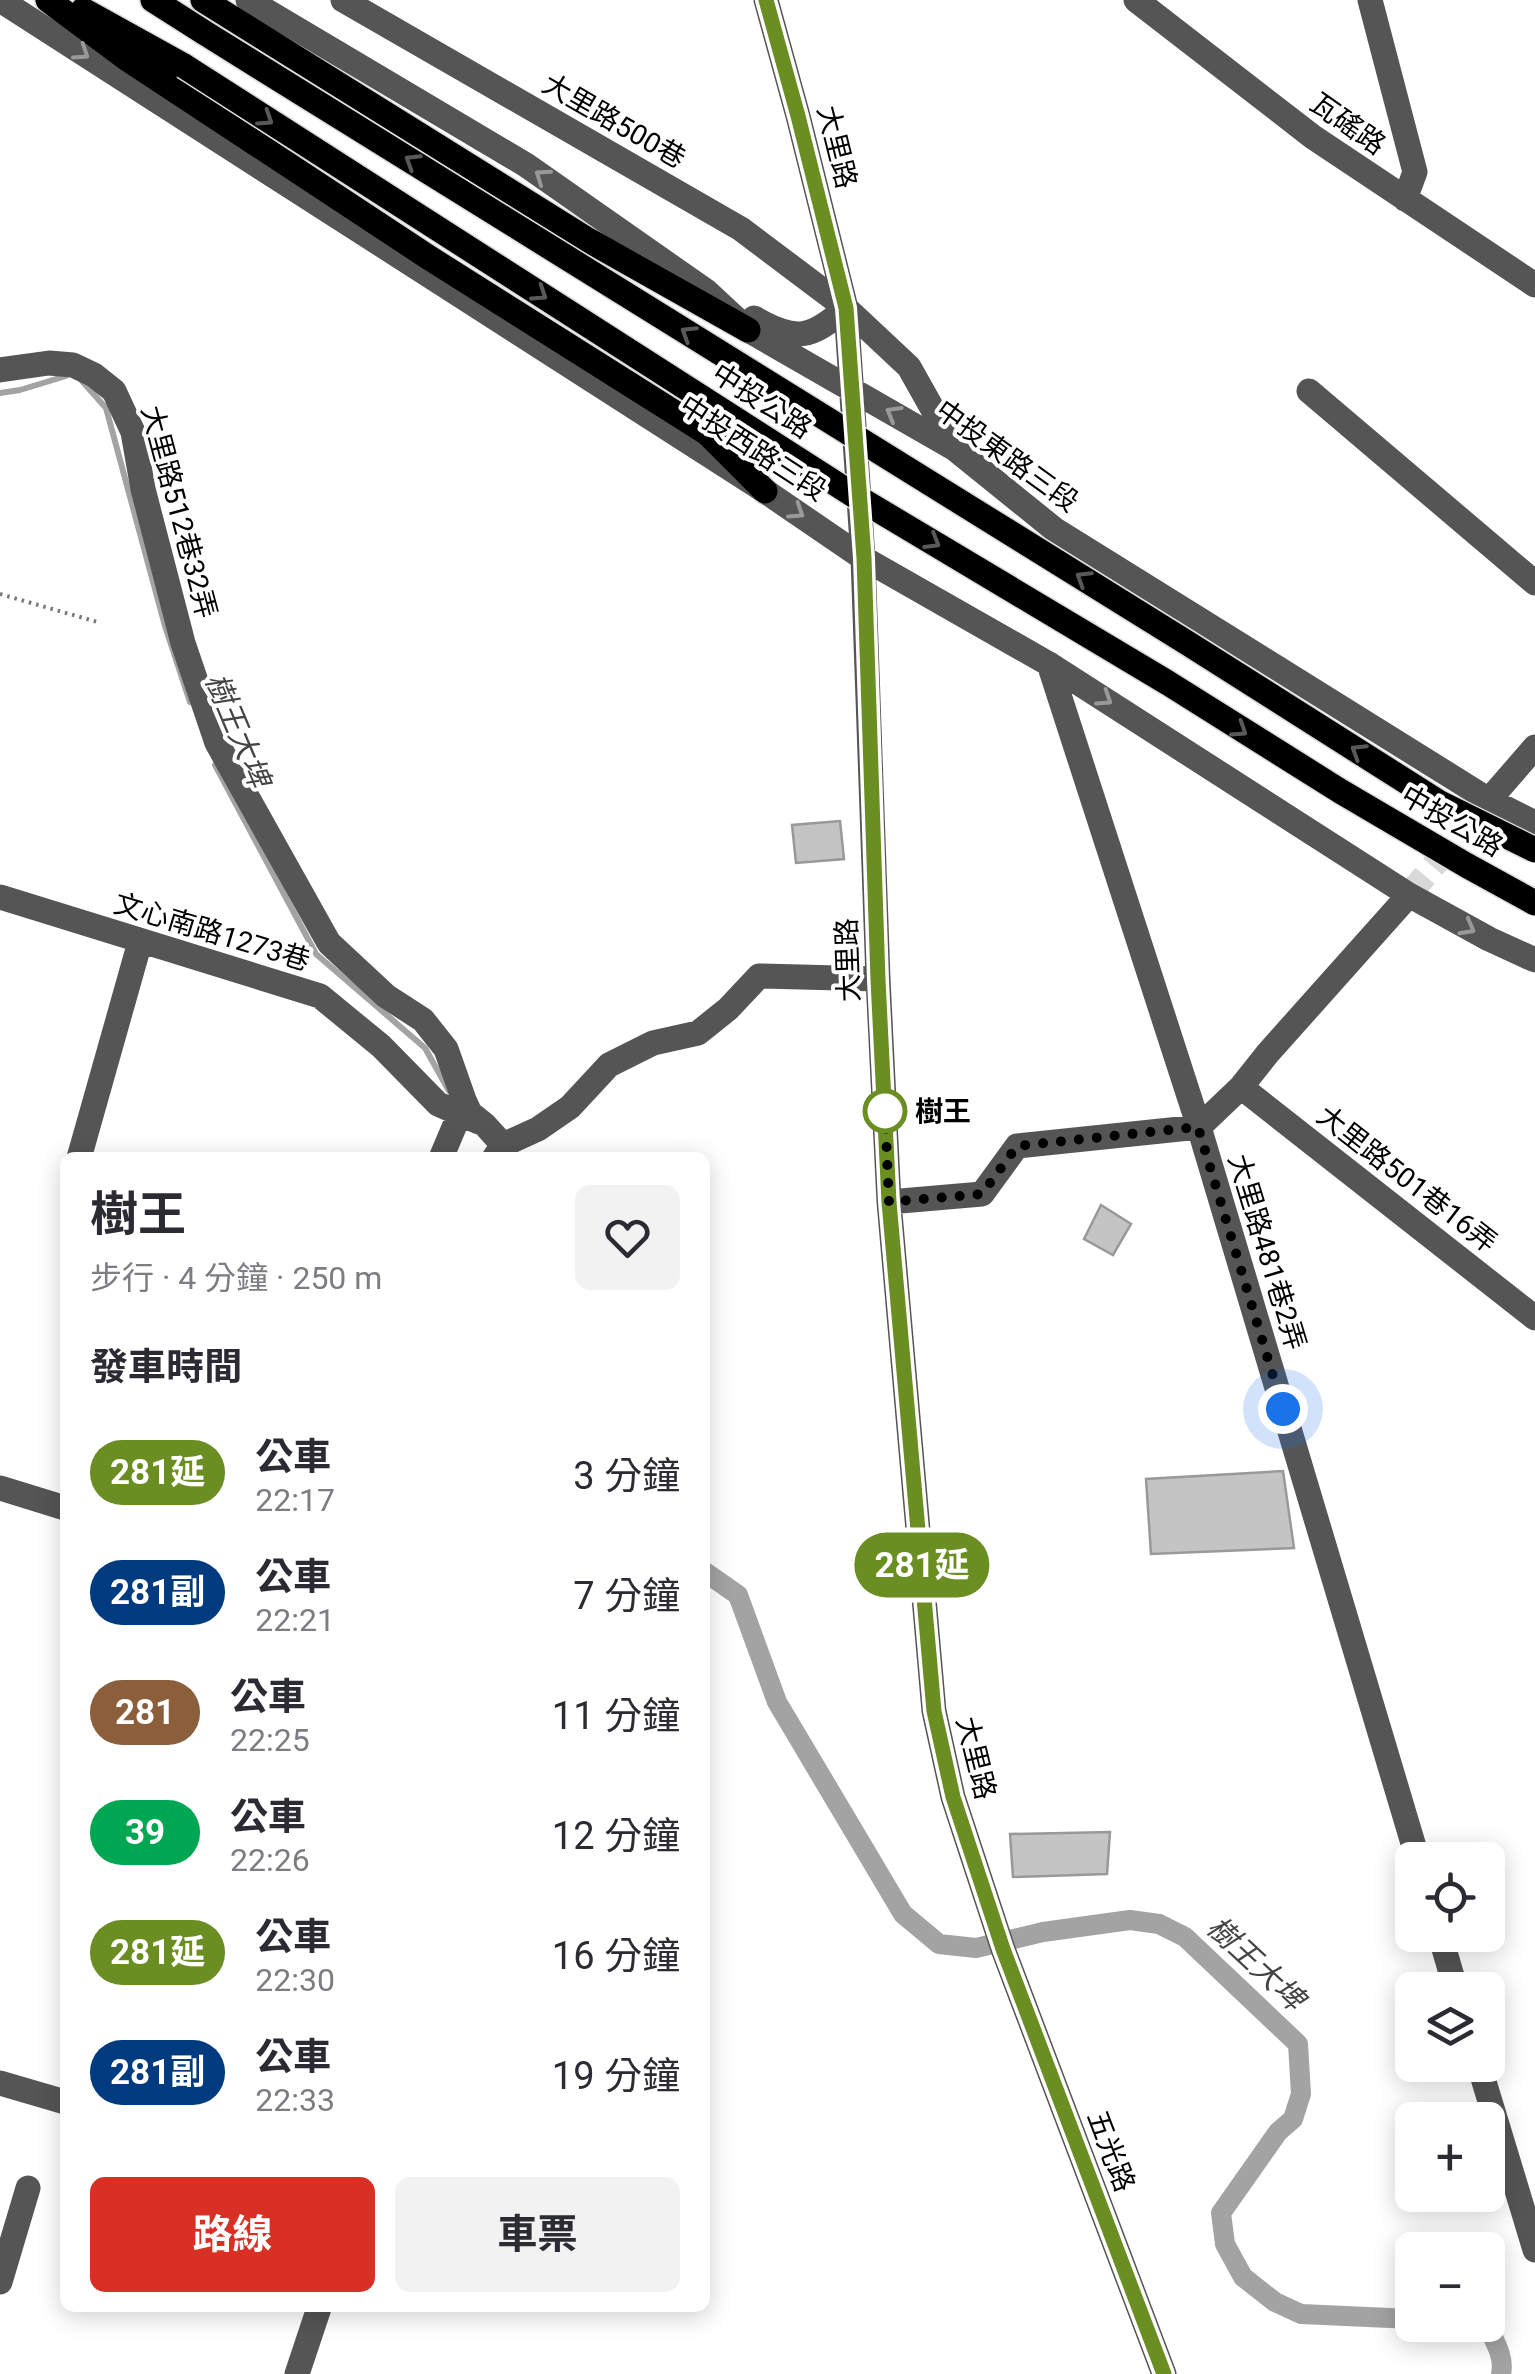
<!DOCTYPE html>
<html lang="zh-TW">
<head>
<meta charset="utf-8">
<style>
  :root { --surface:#fff; --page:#f2f2f3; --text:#2b2b33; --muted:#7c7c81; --accent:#d93025 }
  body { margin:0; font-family:Roboto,"Noto Sans TC",sans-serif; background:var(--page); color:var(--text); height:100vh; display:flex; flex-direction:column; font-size:38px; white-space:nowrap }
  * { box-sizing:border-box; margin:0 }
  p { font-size:32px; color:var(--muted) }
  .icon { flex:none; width:55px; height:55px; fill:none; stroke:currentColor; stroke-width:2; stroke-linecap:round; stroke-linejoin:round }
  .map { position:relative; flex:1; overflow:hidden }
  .details { position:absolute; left:60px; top:1152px; width:650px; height:1160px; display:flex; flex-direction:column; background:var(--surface); border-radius:15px; box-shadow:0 5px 25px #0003 }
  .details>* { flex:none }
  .badge { padding:0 20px; border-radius:32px; font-size:35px; line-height:65px }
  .buttons { position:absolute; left:1395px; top:1842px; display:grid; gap:20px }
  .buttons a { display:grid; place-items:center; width:110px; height:110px; border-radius:15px; background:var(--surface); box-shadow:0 5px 25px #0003; font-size:50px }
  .you { position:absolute; width:50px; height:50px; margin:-25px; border:8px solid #fff; border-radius:50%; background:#1a73e8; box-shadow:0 0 0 15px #1a73e833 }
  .map>.badge { position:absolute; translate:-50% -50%; box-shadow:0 0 0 5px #fff }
  h2 { padding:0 30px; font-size:38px; line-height:90px }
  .round { display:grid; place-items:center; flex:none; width:105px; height:105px; border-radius:15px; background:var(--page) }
  .summary { display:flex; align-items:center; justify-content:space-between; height:170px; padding:0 30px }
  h1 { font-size:48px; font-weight:700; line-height:75px }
  .button { display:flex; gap:20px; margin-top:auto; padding:20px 30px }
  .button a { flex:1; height:115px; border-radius:15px; background:var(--accent); color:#fff; font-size:40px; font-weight:700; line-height:115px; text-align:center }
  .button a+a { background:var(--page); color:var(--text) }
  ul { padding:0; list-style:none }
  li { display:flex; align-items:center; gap:30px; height:120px; padding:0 30px }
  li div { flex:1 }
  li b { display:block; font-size:38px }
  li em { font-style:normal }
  li .badge { min-width:110px; font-weight:700; text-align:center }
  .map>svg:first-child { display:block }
</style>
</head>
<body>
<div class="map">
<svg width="1535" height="2374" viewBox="0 0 1535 2374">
  <rect width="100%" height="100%" fill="#fff"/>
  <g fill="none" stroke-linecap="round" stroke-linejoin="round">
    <!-- stream -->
    <path stroke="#a3a3a3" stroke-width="6" d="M82,381L106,408L165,626L190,702
      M0,393L20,390L66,376
      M215,765L316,954L425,1048L449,1091"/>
    <!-- canal -->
    <path stroke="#a3a3a3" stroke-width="20" d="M705,1572L738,1595L777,1702L903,1914L939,1944L976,1948L1043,1932L1130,1920L1159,1924L1185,1937L1298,2044L1301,2094L1293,2119L1278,2132L1221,2213L1225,2244L1243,2277L1275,2302L1301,2314L1412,2319
      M1487,2325C1494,2340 1505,2357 1501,2374"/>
  </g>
  <!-- building -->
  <path fill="#c4c4c4" stroke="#999" stroke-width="2.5" d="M840,821L844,859L796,863L792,825Z
    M1101,1205L1131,1224L1113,1255L1084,1239Z
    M1283,1471L1294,1548L1151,1554L1146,1479Z
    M1110,1832L1107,1874L1013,1877L1010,1834Z"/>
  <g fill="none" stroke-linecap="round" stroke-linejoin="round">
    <!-- minor-tunnel -->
    <path stroke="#d9d9d9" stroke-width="25" stroke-dasharray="25 12" stroke-linecap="butt" d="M1409,895L1486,803"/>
    <!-- major casing -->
    <g stroke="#dbdbdb" stroke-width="28">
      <path id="major" d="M48,0L126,58L428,257L707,433L765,491
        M153,0L205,33
        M203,0L588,240L748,330
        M83,10L184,66"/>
    </g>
    <!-- path -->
    <path stroke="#777" stroke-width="4" stroke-dasharray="2.5 5" stroke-linecap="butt" d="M0,594L101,623"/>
    <!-- minor -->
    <path stroke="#555" stroke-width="25" d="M0,0L765,491L863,558L1049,664L1409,895L1489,939L1535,960
      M248,0L526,165L706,291L748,330L955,449L1054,529L1489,800L1535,823
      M343,0L741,229L846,308L909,367L955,449
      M766,0L798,116L846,308L863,558L878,979L889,1202L934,1711L953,1797L1003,1949L1164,2374
      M1136,0L1313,137L1535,285
      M1370,0L1415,172L1405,199
      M754,318C797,342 810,339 846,308
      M0,370L49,363L73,365L94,375L114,391L133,432L143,489L183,643L217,743L329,943L386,996L423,1020L446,1049L464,1100L470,1113L485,1125L503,1145
      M1309,391L1535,583
      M1049,664L1199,1127L1418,1860
      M1489,800L1535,747
      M0,897L320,996L381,1046L438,1104L479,1122
      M1241,1087L1535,1318
      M79,1158L140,942
      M441,1158L460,1113
      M494,1158L503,1145L538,1129L570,1107L609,1065L653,1043L698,1033L728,1009L759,976L878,979
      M889,1202L982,1194L1017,1146L1199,1127L1241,1087L1268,1053L1409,895
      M0,1488L65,1508
      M1440,1935L1456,1990
      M1479,2065L1535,2250
      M0,2083L65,2102
      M0,2282L28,2188
      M297,2374L319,2308"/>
    <!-- major -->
    <use href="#major" stroke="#000" stroke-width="25"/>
    <!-- major-bridge casing -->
    <g stroke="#dbdbdb" stroke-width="28" stroke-linecap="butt">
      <path id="major-bridge" d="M205,33L1189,644L1440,803L1535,850
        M184,66L855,496L1168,683L1340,791L1466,865L1535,903"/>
    </g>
    <!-- major-bridge -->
    <use href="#major-bridge" stroke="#000" stroke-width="25"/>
  </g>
  <!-- one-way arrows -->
  <defs><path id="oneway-chevron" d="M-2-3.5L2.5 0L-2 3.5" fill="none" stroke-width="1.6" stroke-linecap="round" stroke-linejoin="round" transform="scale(2.5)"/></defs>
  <g stroke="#999">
    <use href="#oneway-chevron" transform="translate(82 53) rotate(33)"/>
    <use href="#oneway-chevron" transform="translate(542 176) rotate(-145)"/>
    <use href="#oneway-chevron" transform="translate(893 413) rotate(-150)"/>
    <use href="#oneway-chevron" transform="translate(797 512) rotate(33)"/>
    <use href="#oneway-chevron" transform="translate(1105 699) rotate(33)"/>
    <use href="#oneway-chevron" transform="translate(1468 928) rotate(29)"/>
  </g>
  <g stroke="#595959">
    <use href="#oneway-chevron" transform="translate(266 119) rotate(33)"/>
    <use href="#oneway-chevron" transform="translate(412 161) rotate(-148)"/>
    <use href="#oneway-chevron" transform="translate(540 294) rotate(33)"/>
    <use href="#oneway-chevron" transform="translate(688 333) rotate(-148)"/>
    <use href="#oneway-chevron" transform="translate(933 542) rotate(31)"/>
    <use href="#oneway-chevron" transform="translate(1083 578) rotate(-148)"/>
    <use href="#oneway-chevron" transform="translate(1240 730) rotate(33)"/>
    <use href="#oneway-chevron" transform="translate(1358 751) rotate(-148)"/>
  </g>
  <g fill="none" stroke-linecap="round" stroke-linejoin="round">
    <!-- line casing -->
    <g stroke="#fff" stroke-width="22">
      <path id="line" d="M766,0L798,116L846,308L864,558L878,980L889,1202L934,1711L953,1797L1003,1949L1164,2374"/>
    </g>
    <!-- line -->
    <use href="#line" stroke="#6b8e23" stroke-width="15"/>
    <!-- walk -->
    <path stroke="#000" stroke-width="10" stroke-dasharray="0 18" d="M885,1111L889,1202L982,1194L1017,1146L1198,1127L1283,1409"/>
  </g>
  <!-- markers -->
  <circle fill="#fff" stroke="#6b8e23" stroke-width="5" cx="885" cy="1111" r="20"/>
  <g text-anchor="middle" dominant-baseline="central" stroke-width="8" stroke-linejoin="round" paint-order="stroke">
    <!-- street labels -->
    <g font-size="28" fill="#000" stroke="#fff">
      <text transform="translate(614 121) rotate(30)">大里路500巷</text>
      <text transform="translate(1348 124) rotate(35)">瓦磘路</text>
      <text transform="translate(837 147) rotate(76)">大里路</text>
      <text transform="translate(762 401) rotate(33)">中投公路</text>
      <text transform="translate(753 448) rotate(33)">中投西路三段</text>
      <text transform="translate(1007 456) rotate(36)">中投東路三段</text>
      <text transform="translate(179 512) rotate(75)">大里路512巷32弄</text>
      <text transform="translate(1452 821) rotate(30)">中投公路</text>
      <text transform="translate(212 932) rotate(17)">文心南路1273巷</text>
      <text transform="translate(848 960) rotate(-92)">大里路</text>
      <text transform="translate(1407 1179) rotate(38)">大里路501巷16弄</text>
      <text transform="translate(1267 1252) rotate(73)">大里路481巷2弄</text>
      <text transform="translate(976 1758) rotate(76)">大里路</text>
      <text transform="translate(1111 2151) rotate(69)">五光路</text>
    </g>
    <!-- stop labels -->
    <g font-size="28" font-weight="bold" fill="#000" stroke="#fff" text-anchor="start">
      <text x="915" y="1111">樹王</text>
    </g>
    <!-- water labels -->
    <g font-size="30" font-style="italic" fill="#444" stroke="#fff">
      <text transform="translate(238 730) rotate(67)">樹王大埤</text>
      <text transform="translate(1256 1963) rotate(43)">樹王大埤</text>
    </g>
  </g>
</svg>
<div class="buttons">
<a><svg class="icon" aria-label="locate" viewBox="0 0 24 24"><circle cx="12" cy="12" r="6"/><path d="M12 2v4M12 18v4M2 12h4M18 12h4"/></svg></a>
<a><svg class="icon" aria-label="layers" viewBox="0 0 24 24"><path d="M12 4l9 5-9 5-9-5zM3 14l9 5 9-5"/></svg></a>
<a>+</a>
<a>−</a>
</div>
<div class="you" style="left:1283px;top:1409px"></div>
<b class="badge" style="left:922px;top:1565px;background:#6b8e23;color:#fff">281延</b>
<section class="details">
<div class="summary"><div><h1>樹王</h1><p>步行 · 4 分鐘 · 250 m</p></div><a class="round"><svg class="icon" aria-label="heart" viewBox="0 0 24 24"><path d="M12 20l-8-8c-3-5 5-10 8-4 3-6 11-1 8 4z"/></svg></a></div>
<h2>發車時間</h2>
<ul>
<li><span class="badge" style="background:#6b8e23;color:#fff">281延</span><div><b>公車</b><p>22:17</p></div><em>3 分鐘</em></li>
<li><span class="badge" style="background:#003b80;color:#fff">281副</span><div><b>公車</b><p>22:21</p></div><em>7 分鐘</em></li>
<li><span class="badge" style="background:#8b5e3c;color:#fff">281</span><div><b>公車</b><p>22:25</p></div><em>11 分鐘</em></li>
<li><span class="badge" style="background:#00a651;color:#fff">39</span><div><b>公車</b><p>22:26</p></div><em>12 分鐘</em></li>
<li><span class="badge" style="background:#6b8e23;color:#fff">281延</span><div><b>公車</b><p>22:30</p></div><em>16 分鐘</em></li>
<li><span class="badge" style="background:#003b80;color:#fff">281副</span><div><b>公車</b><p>22:33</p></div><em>19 分鐘</em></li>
</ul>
<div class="button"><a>路線</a><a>車票</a></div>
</section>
</div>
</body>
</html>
